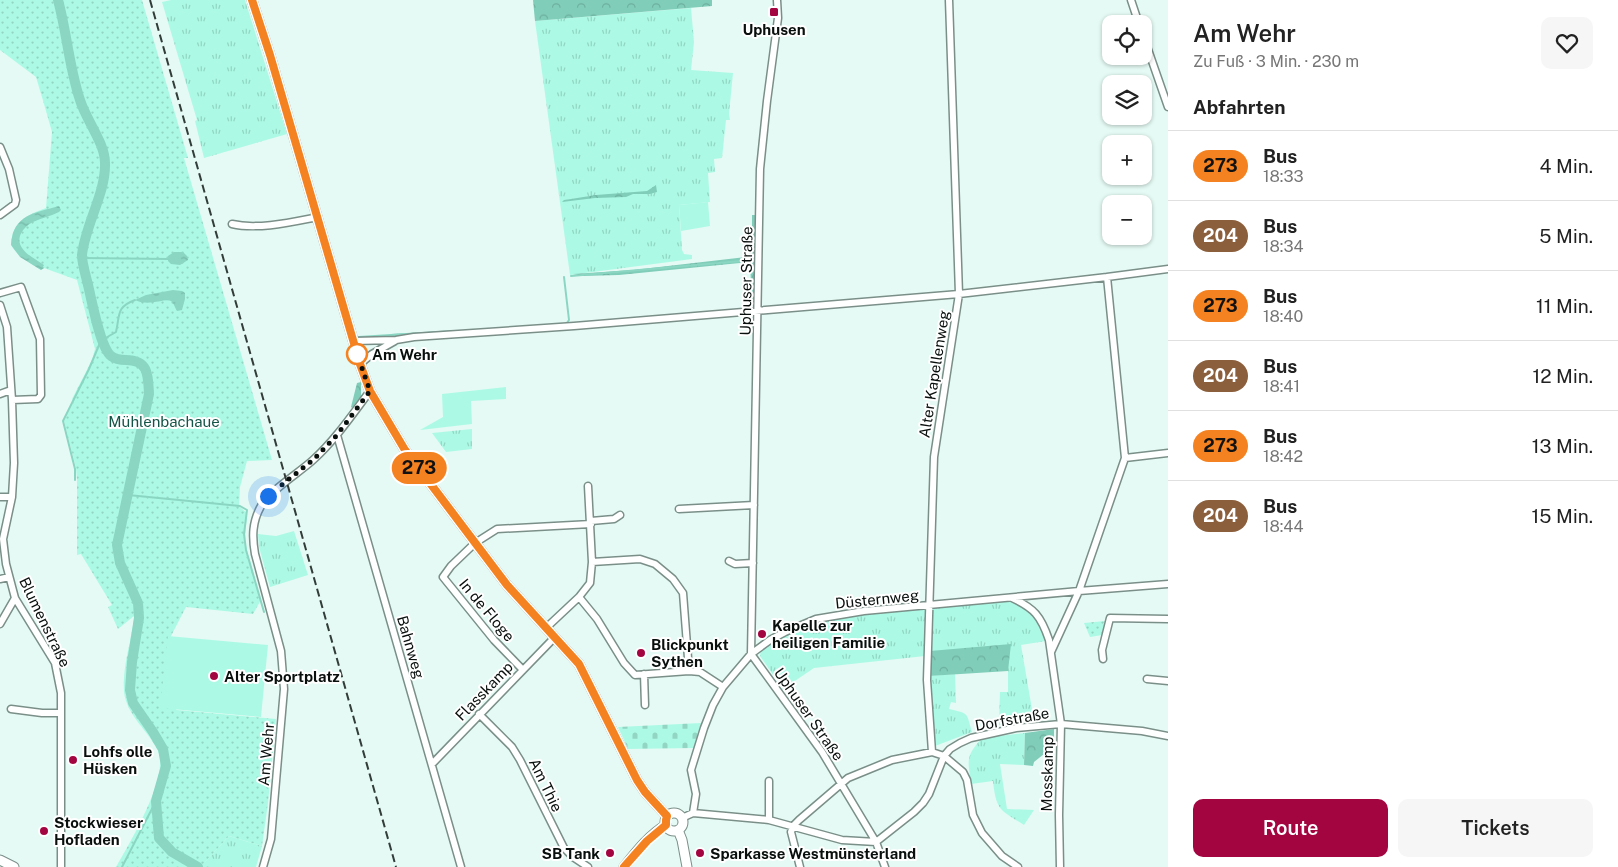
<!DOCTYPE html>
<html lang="de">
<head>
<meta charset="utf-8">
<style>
  :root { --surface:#fff; --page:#f6f6f6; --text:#222; --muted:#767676; --line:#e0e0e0; --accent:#a20540 }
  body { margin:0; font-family:"Public Sans",sans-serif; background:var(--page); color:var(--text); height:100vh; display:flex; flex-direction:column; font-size:19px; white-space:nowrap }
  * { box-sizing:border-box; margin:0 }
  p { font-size:16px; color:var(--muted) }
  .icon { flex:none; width:28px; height:28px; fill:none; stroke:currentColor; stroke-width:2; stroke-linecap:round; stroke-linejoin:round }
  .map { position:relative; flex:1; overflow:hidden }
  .details { display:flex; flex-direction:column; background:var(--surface); width:450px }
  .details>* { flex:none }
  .badge { padding:0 10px; border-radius:16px; font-size:18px; line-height:32px }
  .buttons { position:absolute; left:1102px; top:15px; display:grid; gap:10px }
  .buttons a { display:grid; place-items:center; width:50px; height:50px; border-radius:10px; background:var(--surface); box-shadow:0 1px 4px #0004; font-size:25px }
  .you { position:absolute; width:25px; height:25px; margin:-12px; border:4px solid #fff; border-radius:50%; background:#1a73e8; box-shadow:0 0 0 8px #1a73e833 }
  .map>.badge { position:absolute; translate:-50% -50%; box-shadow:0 0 0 2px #fff }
  h2 { padding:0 25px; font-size:19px; line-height:45px }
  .round { display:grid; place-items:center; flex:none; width:52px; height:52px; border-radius:10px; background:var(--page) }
  .head { display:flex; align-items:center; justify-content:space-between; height:85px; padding:0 25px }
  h1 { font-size:24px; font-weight:600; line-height:38px }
  .primary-button { display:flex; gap:10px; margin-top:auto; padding:10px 25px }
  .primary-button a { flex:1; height:58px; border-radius:10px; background:var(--accent); color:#fff; font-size:20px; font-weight:600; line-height:58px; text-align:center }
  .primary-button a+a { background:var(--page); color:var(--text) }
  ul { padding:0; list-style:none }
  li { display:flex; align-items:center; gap:15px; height:70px; padding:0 25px; border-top:1px solid var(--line) }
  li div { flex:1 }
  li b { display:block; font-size:19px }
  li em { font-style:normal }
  li .badge { min-width:55px; font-weight:700; text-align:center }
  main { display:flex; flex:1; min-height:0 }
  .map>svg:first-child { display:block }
</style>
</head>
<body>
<main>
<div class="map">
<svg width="1168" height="867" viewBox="0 0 1168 867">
  <defs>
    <pattern id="grass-tufts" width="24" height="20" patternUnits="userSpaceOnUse" patternTransform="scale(1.25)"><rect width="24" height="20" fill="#acfae5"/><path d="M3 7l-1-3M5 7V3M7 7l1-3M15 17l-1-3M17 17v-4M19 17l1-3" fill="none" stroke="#92d5c3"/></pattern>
    <pattern id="forest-crowns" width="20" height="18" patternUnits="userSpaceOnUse" patternTransform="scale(1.25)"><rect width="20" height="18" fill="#80cdb9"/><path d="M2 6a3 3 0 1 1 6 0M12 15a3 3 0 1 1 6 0" fill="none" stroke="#6daf9e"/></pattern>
    <pattern id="cemetery-stones" width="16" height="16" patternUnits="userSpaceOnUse" patternTransform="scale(1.25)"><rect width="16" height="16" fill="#acfae5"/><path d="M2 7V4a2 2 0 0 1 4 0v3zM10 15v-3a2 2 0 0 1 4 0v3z" fill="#92d5c3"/></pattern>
    <pattern id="park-dots" width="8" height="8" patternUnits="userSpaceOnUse" patternTransform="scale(1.25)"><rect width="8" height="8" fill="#acfae5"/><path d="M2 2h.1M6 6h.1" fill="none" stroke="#92d5c3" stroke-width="1.8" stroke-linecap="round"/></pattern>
    <pattern id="water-ripples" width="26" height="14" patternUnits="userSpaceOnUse" patternTransform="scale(1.25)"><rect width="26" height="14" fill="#8ad6c3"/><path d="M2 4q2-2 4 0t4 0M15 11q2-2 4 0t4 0" fill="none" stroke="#76b6a6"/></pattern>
  </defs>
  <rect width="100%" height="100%" fill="#e5faf4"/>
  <!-- grass -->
  <path fill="url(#grass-tufts)" d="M171,0H245L287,134L204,158L195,121L197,120L162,2Z
    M691,8L694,42L691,70L733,73L729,114L730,120H726L722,158L714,159L715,172L708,173L710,202L679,205L682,250L684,254L692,255V259L570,275L535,21Z
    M472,429V449L446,452L432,433Z
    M294,531L308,575L270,587L259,547L258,534L276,536Z
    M1005,601C1030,605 1038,619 1046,641L1021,645L1034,721L999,725L1000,692H1008V671L930,651L931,611L934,607Z
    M923,608L926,611L925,656L814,668L783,689L760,656L761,649C808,613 867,614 923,608Z
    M955,674L956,703L951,702L949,709C969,714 966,711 972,732L935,746L929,676Z
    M1025,733L1024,765L1000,764L1007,809L1034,810L1024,825C1000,810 996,810 993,781L971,784C968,760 965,757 982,738Z
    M229,836L262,846L256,867H203L202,865Z"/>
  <!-- forest -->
  <path fill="url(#forest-crowns)" d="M533,0H712V6L535,21Z
    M656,185L657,192L650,194H633L626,197L595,198L562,202L564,200L571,199L596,195L647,191Z
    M752,215H757L754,306H752L750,262L619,275L582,276L573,274L633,270L746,257L752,249Z
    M499,328V330L391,337V334Z
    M361,382V397L352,408L351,407L357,383Z
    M1011,644L1008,671L929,676L930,651Z
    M1054,729V746L1034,762L1033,766L1024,765L1025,733Z"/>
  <!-- cemetery -->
  <path fill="url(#cemetery-stones)" d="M701,723L694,748L628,749L618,727Z"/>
  <!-- park -->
  <path fill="url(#park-dots)" d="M0,0H142L188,158H184L272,460L247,461L240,487L239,506L247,513L245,540L247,551L261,600L253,614L186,607L171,636L169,703L177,710L276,719L268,803L262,846L229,836L205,862L210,867H116C129,844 170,776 158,751C148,730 127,716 124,692C123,676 126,658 130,642C131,634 134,625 134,616L118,629L108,607L112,605L81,554L77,555V480L76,468L64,421L74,401L72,399L92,360L95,349L77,280L44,268L41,270C32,264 20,258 13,248C11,244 11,241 12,237C15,220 32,213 46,208L52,132L44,104L36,77L0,50Z
    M1105,621L1102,635L1090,637L1084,623Z"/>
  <!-- garden -->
  <path fill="#acfae5" d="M708,202L710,226L681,231L679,205Z
    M506,387V399L471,401L472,424L420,430L443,417L442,394Z
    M168,636L268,645L261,717L160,708Z"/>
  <!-- water -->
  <path fill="url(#water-ripples)" d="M59,206L61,210L59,212C51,216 42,218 33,222C27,225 22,230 20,236C16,250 34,258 44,265L43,267L44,268L41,270L20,257L11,245C13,214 35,213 59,206Z
    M174,252H183L187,256L188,260L180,265L171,264L168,261V256Z
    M173,290L182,291L185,293V299L182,310L177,311C175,308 174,303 171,301C165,298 149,307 135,300L146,295Z"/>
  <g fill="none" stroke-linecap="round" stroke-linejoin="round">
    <!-- stream -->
    <path stroke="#8ad6c3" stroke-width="2" d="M82,258L168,259
      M571,276L753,260
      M564,277L569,320L566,324
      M359,337L454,331
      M102,340L116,332C120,315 116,307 135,300
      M75,480V469L63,421L89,369L102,338
      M128,495L240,506L247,510L244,534L246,550L264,612
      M122,867L156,801"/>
    <!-- river -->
    <path stroke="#8ad6c3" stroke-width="10" d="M58,0C67,33 69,67 80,100C86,120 105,143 105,163C106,193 85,225 82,255C82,264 86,276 88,285C92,301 100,347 111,356C115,359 121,360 126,360C149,360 148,376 149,394L117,545L120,563L138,603L139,618L132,662L130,690L133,703L153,732L163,749L166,766L156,801L159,838L172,852L198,867"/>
    <!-- street casing -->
    <g stroke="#7b8f89" stroke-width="9">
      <path id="street" d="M777,0L778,18L767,101L760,169L751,654L822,752L876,842L885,867
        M1131,0L1139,24
        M1144,38L1168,107
        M0,147L9,169L16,200L15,204L0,215
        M232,224C258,230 292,222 318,217
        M0,293L21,287L40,339L41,395L38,399L12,400
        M0,305L7,327L12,400L14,463L12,497L3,539L6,564L15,598L55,663L61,693V867
        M354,341L396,340L414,337L574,326L959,294L1107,277
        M360,364L372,354L395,341
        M0,394L11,390
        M337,435L461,867
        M1125,458L1107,277L1168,269
        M0,497H12
        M679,509L754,505
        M591,521L614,519L620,515
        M729,561L735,564L753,563
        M592,562L640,559L655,564L673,579L683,593L689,671
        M0,579L9,577
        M579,597L597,619L624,663L635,675L689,671L700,672L723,687
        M1012,598C1034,608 1041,616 1049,640L1061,724L1059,815L1060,867
        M0,624L15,598
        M547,627L579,597L590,583L592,562L588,486
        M1051,652L1079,591L1125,458L1168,453
        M1103,659L1102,650L1110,618L1168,619
        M523,670L494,640L443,577L451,566L475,543L497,529L591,524
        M644,674L645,705
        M1147,679L1168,681
        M11,709L42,713H61
        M479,714L512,747L520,760L564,848L573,857L588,867
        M932,752L927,680L934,457L959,294L949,0
        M432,764L555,637
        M769,781V820
        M693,813L696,794L691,770L704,728L713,705L723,687L751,654L770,640L785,632L816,619L864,611L1079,591L1168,584
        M682,818L693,813L769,820L842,840L876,842L914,812L923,803L929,794L944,756L950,749L960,743L971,738L1016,728L1061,724L1142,731L1168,736
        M263,867L271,839L284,689L281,651L255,554C252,537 252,522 261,506C268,492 300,472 313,460C335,440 352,415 370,391
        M800,867L791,832L793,826L799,820L848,778L892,760L932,752L944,756L963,772L967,780L973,815L982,833L1002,856L1018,867"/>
    </g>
    <!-- secondary casing -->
    <g stroke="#7b8f89" stroke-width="11">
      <path id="secondary" d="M252,0L270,55L360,364L370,391L405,450L507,585L579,664L637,780L645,792L667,816
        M665 822a9 9 0 1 1 18 0a9 9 0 1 1-18 0Z
        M678,830L682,840L687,867
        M0,860L14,867
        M624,867C636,852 649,835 666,825"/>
    </g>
    <!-- street -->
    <use href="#street" stroke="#fff" stroke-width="6"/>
    <!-- secondary -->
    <use href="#secondary" stroke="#fff" stroke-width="9"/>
    <!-- rail -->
    <path stroke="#323c39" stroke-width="2" stroke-dasharray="8 4" stroke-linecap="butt" d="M150,0L396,867"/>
  </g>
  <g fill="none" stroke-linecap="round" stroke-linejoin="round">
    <!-- line casing -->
    <g stroke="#fff" stroke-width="11">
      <path id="line" d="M252,0L270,55L360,364L370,391L405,450L507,585L579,664L637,780L645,792L667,816L666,820V825L647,841L624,867"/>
    </g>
    <!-- line -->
    <use href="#line" stroke="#f58220" stroke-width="8"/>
    <!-- walk -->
    <path stroke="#080f0d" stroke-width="5" stroke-dasharray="0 9" d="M268,496L314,459L337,435L370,391L357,354"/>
  </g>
  <!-- markers -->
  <g fill="#a20540" stroke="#fff" stroke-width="2">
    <rect x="769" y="7" width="10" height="10" rx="2.5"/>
    <circle cx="762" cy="634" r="5"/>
    <circle cx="641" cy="653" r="5"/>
    <circle cx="214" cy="676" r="5"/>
    <circle cx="73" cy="760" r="5"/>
    <circle cx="44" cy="831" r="5"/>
    <circle cx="610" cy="853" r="5"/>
    <circle cx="700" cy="853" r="5"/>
  </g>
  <circle fill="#fff" stroke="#f58220" stroke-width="2.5" cx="357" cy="354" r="10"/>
  <g text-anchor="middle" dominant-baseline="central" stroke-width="4" stroke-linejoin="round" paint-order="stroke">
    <!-- poi labels -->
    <g font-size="15" font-weight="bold" fill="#080f0d" stroke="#fff" text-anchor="start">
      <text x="774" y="29" text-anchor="middle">Uphusen</text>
      <text x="772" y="625">Kapelle zur<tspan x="772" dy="17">heiligen Familie</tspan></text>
      <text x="651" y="644">Blickpunkt<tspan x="651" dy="17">Sythen</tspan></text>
      <text x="224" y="676">Alter Sportplatz</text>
      <text x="83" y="751">Lohfs olle<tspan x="83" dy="17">Hüsken</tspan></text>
      <text x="54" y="822">Stockwieser<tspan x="54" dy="17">Hofladen</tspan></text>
      <text x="600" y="853" text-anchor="end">SB Tank</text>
      <text x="710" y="853">Sparkasse Westmünsterland</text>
    </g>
    <!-- street labels -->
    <g font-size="15" fill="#080f0d" stroke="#fff">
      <text transform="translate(746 281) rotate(-89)">Uphuser Straße</text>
      <text transform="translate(934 374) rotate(-81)">Alter Kapellenweg</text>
      <text transform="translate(877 599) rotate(-6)">Düsternweg</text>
      <text transform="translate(487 610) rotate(50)">In de Floge</text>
      <text transform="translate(45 622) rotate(64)">Blumenstraße</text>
      <text transform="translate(411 647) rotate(74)">Bahnweg</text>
      <text transform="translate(484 691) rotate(-46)">Flasskamp</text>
      <text transform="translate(809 714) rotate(55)">Uphuser Straße</text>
      <text transform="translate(1012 719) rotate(-10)">Dorfstraße</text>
      <text transform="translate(266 754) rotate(-85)">Am Wehr</text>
      <text transform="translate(1047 774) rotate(-89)">Mosskamp</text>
      <text transform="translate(546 785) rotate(64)">Am Thie</text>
    </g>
    <!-- stop labels -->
    <g font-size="15" font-weight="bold" fill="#080f0d" stroke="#fff" text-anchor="start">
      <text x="372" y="354">Am Wehr</text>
    </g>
    <!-- park labels -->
    <g font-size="15" fill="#155548" stroke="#fff">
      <text x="164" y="421">Mühlenbachaue</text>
    </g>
  </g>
</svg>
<div class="buttons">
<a><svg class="icon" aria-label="locate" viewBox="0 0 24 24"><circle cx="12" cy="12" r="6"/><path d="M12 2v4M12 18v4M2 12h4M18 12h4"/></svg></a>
<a><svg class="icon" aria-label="layers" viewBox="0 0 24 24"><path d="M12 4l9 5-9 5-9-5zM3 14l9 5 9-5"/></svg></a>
<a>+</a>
<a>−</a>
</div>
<div class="you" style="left:268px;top:496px"></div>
<b class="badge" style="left:419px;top:468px;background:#f58220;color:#111">273</b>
</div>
<section class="details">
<div class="head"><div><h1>Am Wehr</h1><p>Zu Fuß · 3 Min. · 230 m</p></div><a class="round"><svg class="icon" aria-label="heart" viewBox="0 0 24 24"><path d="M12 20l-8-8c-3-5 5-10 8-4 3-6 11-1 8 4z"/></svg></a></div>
<h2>Abfahrten</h2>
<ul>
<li><span class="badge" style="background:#f58220;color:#111">273</span><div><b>Bus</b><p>18:33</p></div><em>4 Min.</em></li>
<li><span class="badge" style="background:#8b5e3c;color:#fff">204</span><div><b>Bus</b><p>18:34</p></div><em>5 Min.</em></li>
<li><span class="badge" style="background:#f58220;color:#111">273</span><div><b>Bus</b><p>18:40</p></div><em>11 Min.</em></li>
<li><span class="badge" style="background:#8b5e3c;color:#fff">204</span><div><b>Bus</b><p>18:41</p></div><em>12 Min.</em></li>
<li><span class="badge" style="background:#f58220;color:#111">273</span><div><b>Bus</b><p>18:42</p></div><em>13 Min.</em></li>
<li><span class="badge" style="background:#8b5e3c;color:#fff">204</span><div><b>Bus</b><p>18:44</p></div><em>15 Min.</em></li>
</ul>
<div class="primary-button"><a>Route</a><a>Tickets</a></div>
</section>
</main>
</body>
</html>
